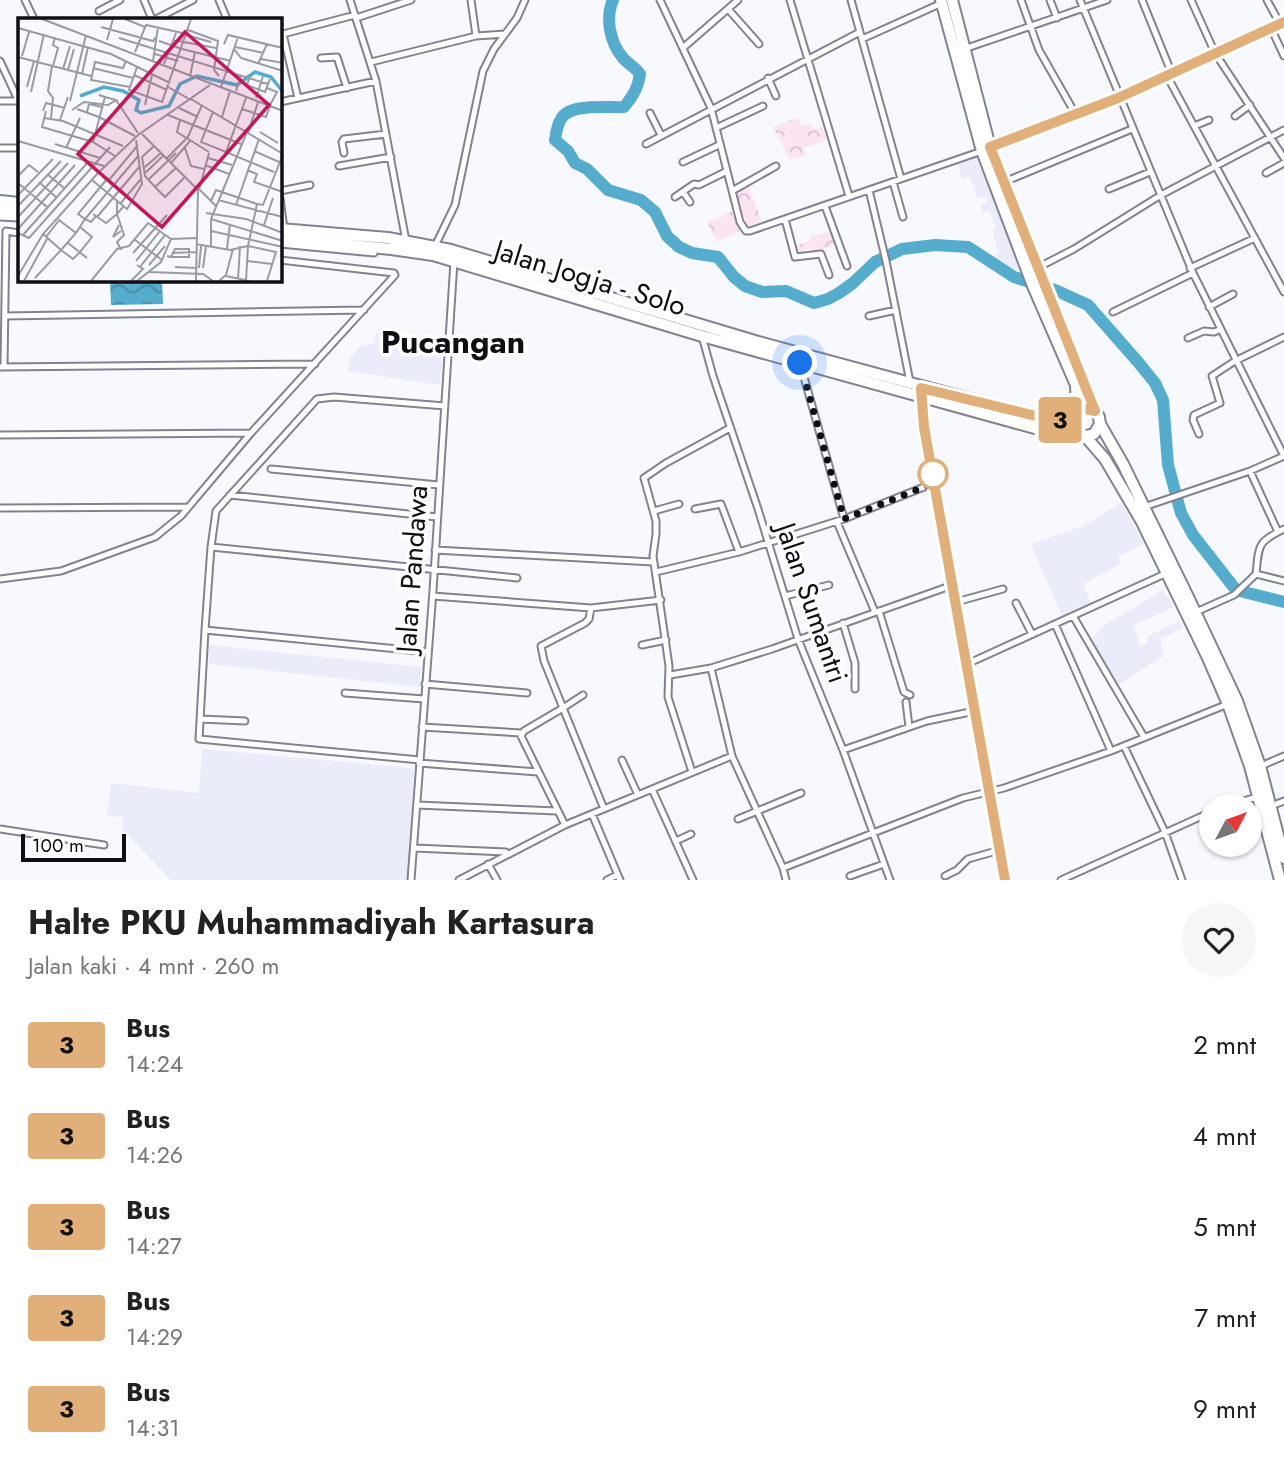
<!DOCTYPE html>
<html lang="id">
<head>
<meta charset="utf-8">
<style>
  :root { --surface:#fff; --page:#f6f6f6; --text:#222; --muted:#767676 }
  body { margin:0; font-family:Jost,sans-serif; background:var(--page); color:var(--text); height:100vh; display:flex; flex-direction:column; font-size:26px; white-space:nowrap }
  * { box-sizing:border-box; margin:0 }
  p { font-size:23px; color:var(--muted) }
  .icon { flex:none; width:38px; height:38px; fill:none; stroke:currentColor; stroke-width:2; stroke-linecap:round; stroke-linejoin:round }
  .map { position:relative; height:880px; overflow:hidden }
  .details { display:flex; flex-direction:column; background:var(--surface); flex:1 }
  .details>* { flex:none }
  .badge { padding:0 14px; border-radius:5px; font-size:24px; line-height:46px }
  .needle { width:46px; rotate:49deg }
  .tools { position:absolute; left:1199px; top:794px; display:grid; gap:14px }
  .tools a { display:grid; place-items:center; width:63px; height:63px; border-radius:50%; background:var(--surface); box-shadow:0 2px 5px #0004; font-size:35px }
  .scale { position:absolute; left:21px; bottom:18px; width:105px; box-sizing:border-box; padding-left:7px; border:4px solid #0e0f14; border-top:0; font-size:19px; line-height:24px; white-space:nowrap; color:#0e0f14; -webkit-text-stroke:5px #fff; paint-order:stroke }
  .you { position:absolute; width:35px; height:35px; margin:-18px; border:5px solid #fff; border-radius:50%; background:#1a73e8; box-shadow:0 0 0 10px #1a73e833 }
  .map>.badge { position:absolute; translate:-50% -50%; box-shadow:0 0 0 4px #fff }
  .round { display:grid; place-items:center; flex:none; width:74px; height:74px; border-radius:37px; background:var(--page) }
  .head { display:flex; align-items:center; justify-content:space-between; height:119px; padding:0 28px }
  h1 { font-size:33px; font-weight:700; line-height:52px }
  ul { padding:0; list-style:none }
  li { display:flex; align-items:center; gap:21px; height:91px; padding:0 28px }
  li div { flex:1 }
  li b { display:block; font-size:26px }
  li em { font-style:normal }
  li .badge { min-width:77px; font-weight:700; text-align:center }
  .map>svg:first-child { display:block }
</style>
</head>
<body>
<div class="map">
<svg width="1284" height="880" viewBox="0 0 1284 880">
  <defs>
    <pattern id="park-crowns" width="20" height="18" patternUnits="userSpaceOnUse" patternTransform="scale(1.75)"><rect width="20" height="18" fill="#fce4f1"/><path d="M2 6a3 3 0 1 1 6 0M12 15a3 3 0 1 1 6 0" fill="none" stroke="#d7c2ce"/></pattern>
    <pattern id="water-waves" width="16" height="10" patternUnits="userSpaceOnUse" patternTransform="scale(1.75)"><rect width="16" height="10" fill="#55accd"/><path d="M0 5q4-4 8 0t8 0" fill="none" stroke="#458aa5"/></pattern>
  </defs>
  <rect width="100%" height="100%" fill="#f8f9ff"/>
  <!-- built -->
  <path fill="#ebecfa" d="M976,157L1012,248L1019,270L1006,268L991,257L998,253L992,229L996,228L989,211L983,213L981,204L987,202L985,196L977,198L970,177L962,179L958,164Z
    M376,333L443,342L440,385L347,371L350,358L362,345L374,344Z
    M1122,503L1144,544L1118,557L1121,564L1085,583L1084,587L1093,607L1064,621L1031,544L1083,526Z
    M1163,590L1174,607L1134,625L1140,647L1146,644L1148,636L1179,621L1183,628L1160,639L1164,656L1116,686L1091,641L1103,626Z
    M208,645L421,667L420,687L209,664Z
    M202,749L414,768L408,880H171L122,829L124,818L107,815L111,783L199,793Z"/>
  <!-- park -->
  <path fill="url(#park-crowns)" d="M796,118L802,126L810,123L813,129L822,126L827,140L804,148L806,155L790,160L773,127Z
    M748,186L762,221L747,227L736,193Z
    M732,211L740,231L717,242L707,223Z
    M833,230L837,244L814,253L811,248L799,252L796,246L810,240L809,237Z"/>
  <!-- water -->
  <path fill="url(#water-waves)" d="M110,280H162L163,304L111,305Z"/>
  <g fill="none" stroke-linecap="round" stroke-linejoin="round">
    <!-- river -->
    <path stroke="#55accd" stroke-width="12" d="M613,0C605,18 610,43 623,58C628,64 635,67 640,74C638,88 633,96 624,107C607,108 569,103 561,119C557,125 556,133 555,140L568,151L575,163L587,169L608,190L641,200L655,212L667,236L679,247L692,253L718,257L734,277L745,286L762,292L786,291L814,303L828,299L839,293L853,283L875,262L902,249L935,245L968,247L1014,277L1055,290L1088,305L1138,362L1155,383L1163,400L1168,465L1181,513L1193,535L1236,590L1284,602"/>
    <!-- street casing -->
    <g stroke="#828291" stroke-width="9">
      <path id="street" d="M25,0L34,19
        M144,0L152,19
        M219,0L227,19
        M350,0L376,81L406,241
        M471,0L476,36
        M660,0L711,108L740,222L746,231H750L982,151
        M790,0L849,196
        M851,0L901,179
        M1021,0L1039,50L1076,115
        M1050,0L1057,18
        M1080,0L1193,273L1284,456
        M1142,0L1172,74
        M1191,0L1215,53L1284,158
        M1267,0L1280,24
        M728,9L759,44
        M99,11L120,0
        M356,18L411,0
        M156,19L193,0
        M1271,28L1284,56
        M862,39L942,3
        M684,47L738,0
        M964,49L1107,0
        M321,58L337,57L347,88
        M0,61L19,102
        M371,62L476,36L505,34
        M1167,76L1284,292
        M768,78L776,96
        M298,98L283,34L355,15
        M0,101H19
        M280,102L376,81
        M650,113L661,135
        M1235,116L1250,105
        M1194,126L1209,120
        M716,128L763,106
        M646,144L860,32
        M0,148H19
        M344,153L342,142L344,139L386,134
        M683,162L719,145
        M339,166L391,157
        M1266,173L1284,163
        M893,182L903,217
        M1004,182L1132,129
        M1109,189L1150,172
        M869,190L886,261L910,382
        M280,191L310,185
        M732,191L776,166
        M683,192L690,202
        M675,197L694,184L699,185L727,171
        M280,198L284,229
        M825,206L847,266
        M0,217L18,218
        M785,219L795,257L821,254L829,275
        M280,244L374,253
        M435,246L455,205L483,71L494,49L517,18L525,0
        M1037,268L1074,249L1161,195L1284,130
        M1190,268L1255,238
        M1209,307L1233,294
        M1113,312L1193,273
        M5,316L364,310
        M869,316L896,310
        M702,336L713,376L758,509L798,639L843,750L890,880
        M1188,338L1204,331L1214,332L1219,330
        M800,363L844,519
        M0,367L315,364
        M4,367L6,231L19,233
        M1199,434L1193,420L1194,415L1220,403L1212,376L1235,361L1284,337
        M0,435L251,433
        M271,469L439,485
        M1250,471L1278,532
        M230,495L437,517
        M1144,507L1250,471L1284,456
        M0,508L188,507
        M695,509L721,504L739,552
        M654,511L679,504
        M837,522L875,612
        M211,547L517,578
        M435,550L653,562
        M656,572L739,552L844,519L934,483
        M1256,574C1259,545 1257,542 1284,529
        M0,579L61,571L155,537L181,516L251,433L395,275L394,273L280,260
        M953,585L772,649L711,668L732,756L783,868L963,798L1004,788L1111,751L1228,704
        M433,596L591,608L661,600
        M785,596L829,585
        M956,602L1003,589
        M1016,603L1032,634
        M879,611L904,692L910,695
        M1196,612L1234,595L1256,574L1284,581
        M1073,616L1144,737
        M843,623L855,663V689
        M1055,624L1111,751
        M205,630L428,652
        M642,645L666,640
        M967,664L1167,573
        M670,675L711,668
        M425,684L527,693
        M345,693L424,699
        M583,695L563,708L604,809
        M906,702L909,727
        M200,719L245,721
        M422,727L521,733
        M1124,746L1165,832L1182,880
        M843,750L927,721L975,711
        M420,760L199,739L205,630L211,547L216,511L317,399L334,397L445,406
        M622,760L638,795
        M419,763L538,772
        M1261,766L1284,756
        M692,772L668,697L669,666L653,556L656,534V521L644,478L666,463L730,428
        M652,789L693,880
        M417,805L557,811
        M1271,806L1284,801
        M1223,807L1257,797
        M592,814L620,880
        M738,819L801,793
        M565,825L521,736L524,731L563,708L544,661L541,646L585,623L589,619L591,608
        M0,829L104,845
        M676,841L691,834
        M414,848L506,852
        M488,864L497,880
        M783,868L786,880
        M850,876L884,864
        M945,876L957,870L968,859L1000,850
        M411,880L433,591L454,261
        M459,880L565,825L732,756
        M607,880L617,875
        M1061,880L1211,812"/>
    </g>
    <!-- secondary casing -->
    <g stroke="#828291" stroke-width="11">
      <path id="secondary" d="M988,148L1118,98L1284,22"/>
    </g>
    <!-- primary casing -->
    <g stroke="#828291" stroke-width="12">
      <path id="primary" d="M921,393L924,427L1005,880"/>
    </g>
    <!-- highway casing -->
    <g stroke="#828291" stroke-width="14">
      <path id="highway" d="M941,0L982,151L1033,286L1076,385L1077,412
        M952,0L990,147L1095,411L1099,417L1100,424L1123,464L1189,599L1237,701L1260,766L1284,858
        M0,201L19,203
        M0,211L19,213
        M280,229L388,238L451,250L755,341L1040,418L1069,419L1082,409L1095,411
        M280,238L391,249L433,255L702,336L1042,430L1071,440L1094,434L1100,424
        M1085,436L1105,459L1142,522L1208,658L1228,704L1250,766L1280,880"/>
    </g>
    <!-- street -->
    <use href="#street" stroke="#fff" stroke-width="5"/>
    <!-- secondary -->
    <use href="#secondary" stroke="#fff" stroke-width="8"/>
    <!-- primary -->
    <use href="#primary" stroke="#fff" stroke-width="9"/>
    <!-- highway -->
    <use href="#highway" stroke="#fff" stroke-width="10"/>
  </g>
  <g fill="none" stroke-linecap="round" stroke-linejoin="round">
    <!-- line casing -->
    <g stroke="#fff" stroke-width="16">
      <path id="line" d="M1005,880L924,427L921,388L1048,419H1069L1084,409L1095,411L990,147L1118,98L1284,22"/>
    </g>
    <!-- line -->
    <use href="#line" stroke="#e1af79" stroke-width="10"/>
    <!-- walk -->
    <path stroke="#0e0f14" stroke-width="7" stroke-dasharray="0 12.6" d="M800,363L844,519L934,483L933,474"/>
  </g>
  <!-- markers -->
  <circle fill="#fff" stroke="#e1af79" stroke-width="3.5" cx="933" cy="474" r="14"/>
  <g text-anchor="middle" dominant-baseline="central" stroke-width="7" stroke-linejoin="round" paint-order="stroke">
    <!-- street labels -->
    <g font-size="28" fill="#0e0f14" stroke="#fff">
      <text transform="translate(590 278) rotate(17)">Jalan Jogja - Solo</text>
      <text transform="translate(412 569) rotate(-86)">Jalan Pandawa</text>
      <text transform="translate(812 603) rotate(71)">Jalan Sumantri</text>
    </g>
    <!-- quarter labels -->
    <g font-size="32" font-weight="bold" fill="#0e0f14" stroke="#fff">
      <text x="453" y="342">Pucangan</text>
    </g>
  </g>
  <!-- overview -->
  <g transform="translate(18 18)">
    <rect width="264" height="264" fill="#f8f9ff"/>
    <path fill="none" stroke="#55accd" stroke-width="3.5" d="M62,78L86,69L105,73L121,82L118,92L123,95L151,88L162,66L179,58L219,67L237,54L253,59L265,74"/>
    <path fill="none" stroke="#9a9ba1" stroke-width="2" d="M24,1L265,93M107,1L127,9M83,9L135,23L138,19M0,10L93,36L152,65M170,12L200,23L196,52L201,58M168,17L193,24M101,20L250,66M89,22L95,1M155,22L198,30M141,23L164,31M206,26L210,17L265,30M217,29L246,35M164,31L213,43M216,31L223,40L265,53M117,34L128,7L169,16M137,36L160,43M4,38L11,14M0,39L73,58M243,41L265,45M108,43L105,50L77,44L73,62L112,69M135,43L140,9M146,46L158,15M240,46L249,26M35,48L40,30L35,27L37,19M119,49L111,72L144,84L173,1M75,50L115,60M45,51L52,28M50,52L56,31M64,56L70,29M116,57L149,72M217,57L223,58L218,73M172,58L177,34M232,58L229,67L247,74L252,61M9,69L16,43M150,69L173,82M203,69L220,19M249,70L259,74L252,87M13,74L26,16M238,80L245,58M173,81L265,136M98,82L120,115M52,83L68,17M127,87L134,57M161,90L180,99M59,91L81,99M224,91L248,99L252,88M54,92L66,84L90,87L98,82L87,79M25,93L28,85L47,90M28,93L24,109L75,124L97,138M69,94L71,86L84,89M195,94L183,124L208,134L228,80M150,97L223,126M81,99L117,118M204,99L212,73M26,100L45,103L105,128M33,100L35,80L30,73L34,48M42,102L50,79M162,102L159,114L191,134M242,114L260,125M230,115L240,84M124,116L180,172L178,263M169,121L184,87M0,123L86,148M75,124L87,79L81,77M37,126L82,140M136,128L124,139L127,158L137,169L147,179L167,159M48,130L62,100M167,130L173,148L186,151M236,133L261,144M208,134L256,154M149,140L168,121M190,140L214,147M153,145L172,123M187,147L211,156M127,149L143,135M229,152L239,156L236,164L265,174M29,156L46,170M126,156L145,138M1,157L11,147L20,154M74,162L109,191L124,166L118,122M91,162L120,127M130,162L158,135M21,164L38,179M0,165L29,189M137,169L158,150M181,172L191,135M182,172L198,188M0,177L35,141M200,182L265,199M193,183L198,172L239,186M99,184V196L105,189M102,186L123,161M218,187L241,121M0,188L43,143M188,195L228,201L265,215M75,196L88,205L99,196L106,217L99,224L103,232M78,198L73,204L67,201L121,137M0,199L50,145M79,199L122,148M193,201L265,223M101,207L95,219L103,213M246,207L255,180M0,211L57,147M193,213L265,229M0,215L11,220L92,129M58,215L67,201L60,196L89,161M25,216L43,232L58,215L41,202M5,217L71,143M28,219L42,201M153,221L178,220M117,222L144,242M50,225L69,240M178,226L212,232L230,228L228,263M193,229V201L229,114M209,231L212,206M115,235L149,197M154,235L178,234M149,238L153,239H171V231H157L153,239M118,243L142,213M229,243L254,246M131,247L147,228M122,249L147,217M157,249L178,250M181,250L183,228M185,250L188,228M131,254L185,256L195,263M0,258L25,216L80,155L120,117L192,67M208,258L232,263M17,260L43,232L55,241L62,234L74,219L62,209M220,262L222,228M6,263L29,221M73,263L99,231L111,228L130,205L153,221M113,263L125,251L119,247M119,263L143,244L153,221M201,263L208,257L215,231M249,263L258,234L230,228L239,186L245,187L265,136"/>
    <path fill="#c2185b" fill-opacity="0.15" stroke="#c2185b" stroke-width="3.5" d="M167,14L251,87L144,209L60,136Z"/>
    <rect width="264" height="264" fill="none" stroke="#0e0f14" stroke-width="3.5"/>
  </g>
</svg>
<div class="tools">
<a><svg class="needle" viewBox="-14 -14 28 28"><path d="M0-13l5 13h-10z" fill="#e53935"/><path d="M0 13l5-13h-10z" fill="#767676"/></svg></a>
</div>
<div class="scale">100 m</div>
<div class="you" style="left:800px;top:363px"></div>
<b class="badge" style="left:1060px;top:420px;background:#e1af79;color:#111">3</b>
</div>
<section class="details">
<div class="head"><div><h1>Halte PKU Muhammadiyah Kartasura</h1><p>Jalan kaki · 4 mnt · 260 m</p></div><a class="round"><svg class="icon" aria-label="heart" viewBox="0 0 24 24"><path d="M12 20l-8-8c-3-5 5-10 8-4 3-6 11-1 8 4z"/></svg></a></div>
<ul>
<li><span class="badge" style="background:#e1af79;color:#111">3</span><div><b>Bus</b><p>14:24</p></div><em>2 mnt</em></li>
<li><span class="badge" style="background:#e1af79;color:#111">3</span><div><b>Bus</b><p>14:26</p></div><em>4 mnt</em></li>
<li><span class="badge" style="background:#e1af79;color:#111">3</span><div><b>Bus</b><p>14:27</p></div><em>5 mnt</em></li>
<li><span class="badge" style="background:#e1af79;color:#111">3</span><div><b>Bus</b><p>14:29</p></div><em>7 mnt</em></li>
<li><span class="badge" style="background:#e1af79;color:#111">3</span><div><b>Bus</b><p>14:31</p></div><em>9 mnt</em></li>
</ul>
</section>
</body>
</html>
